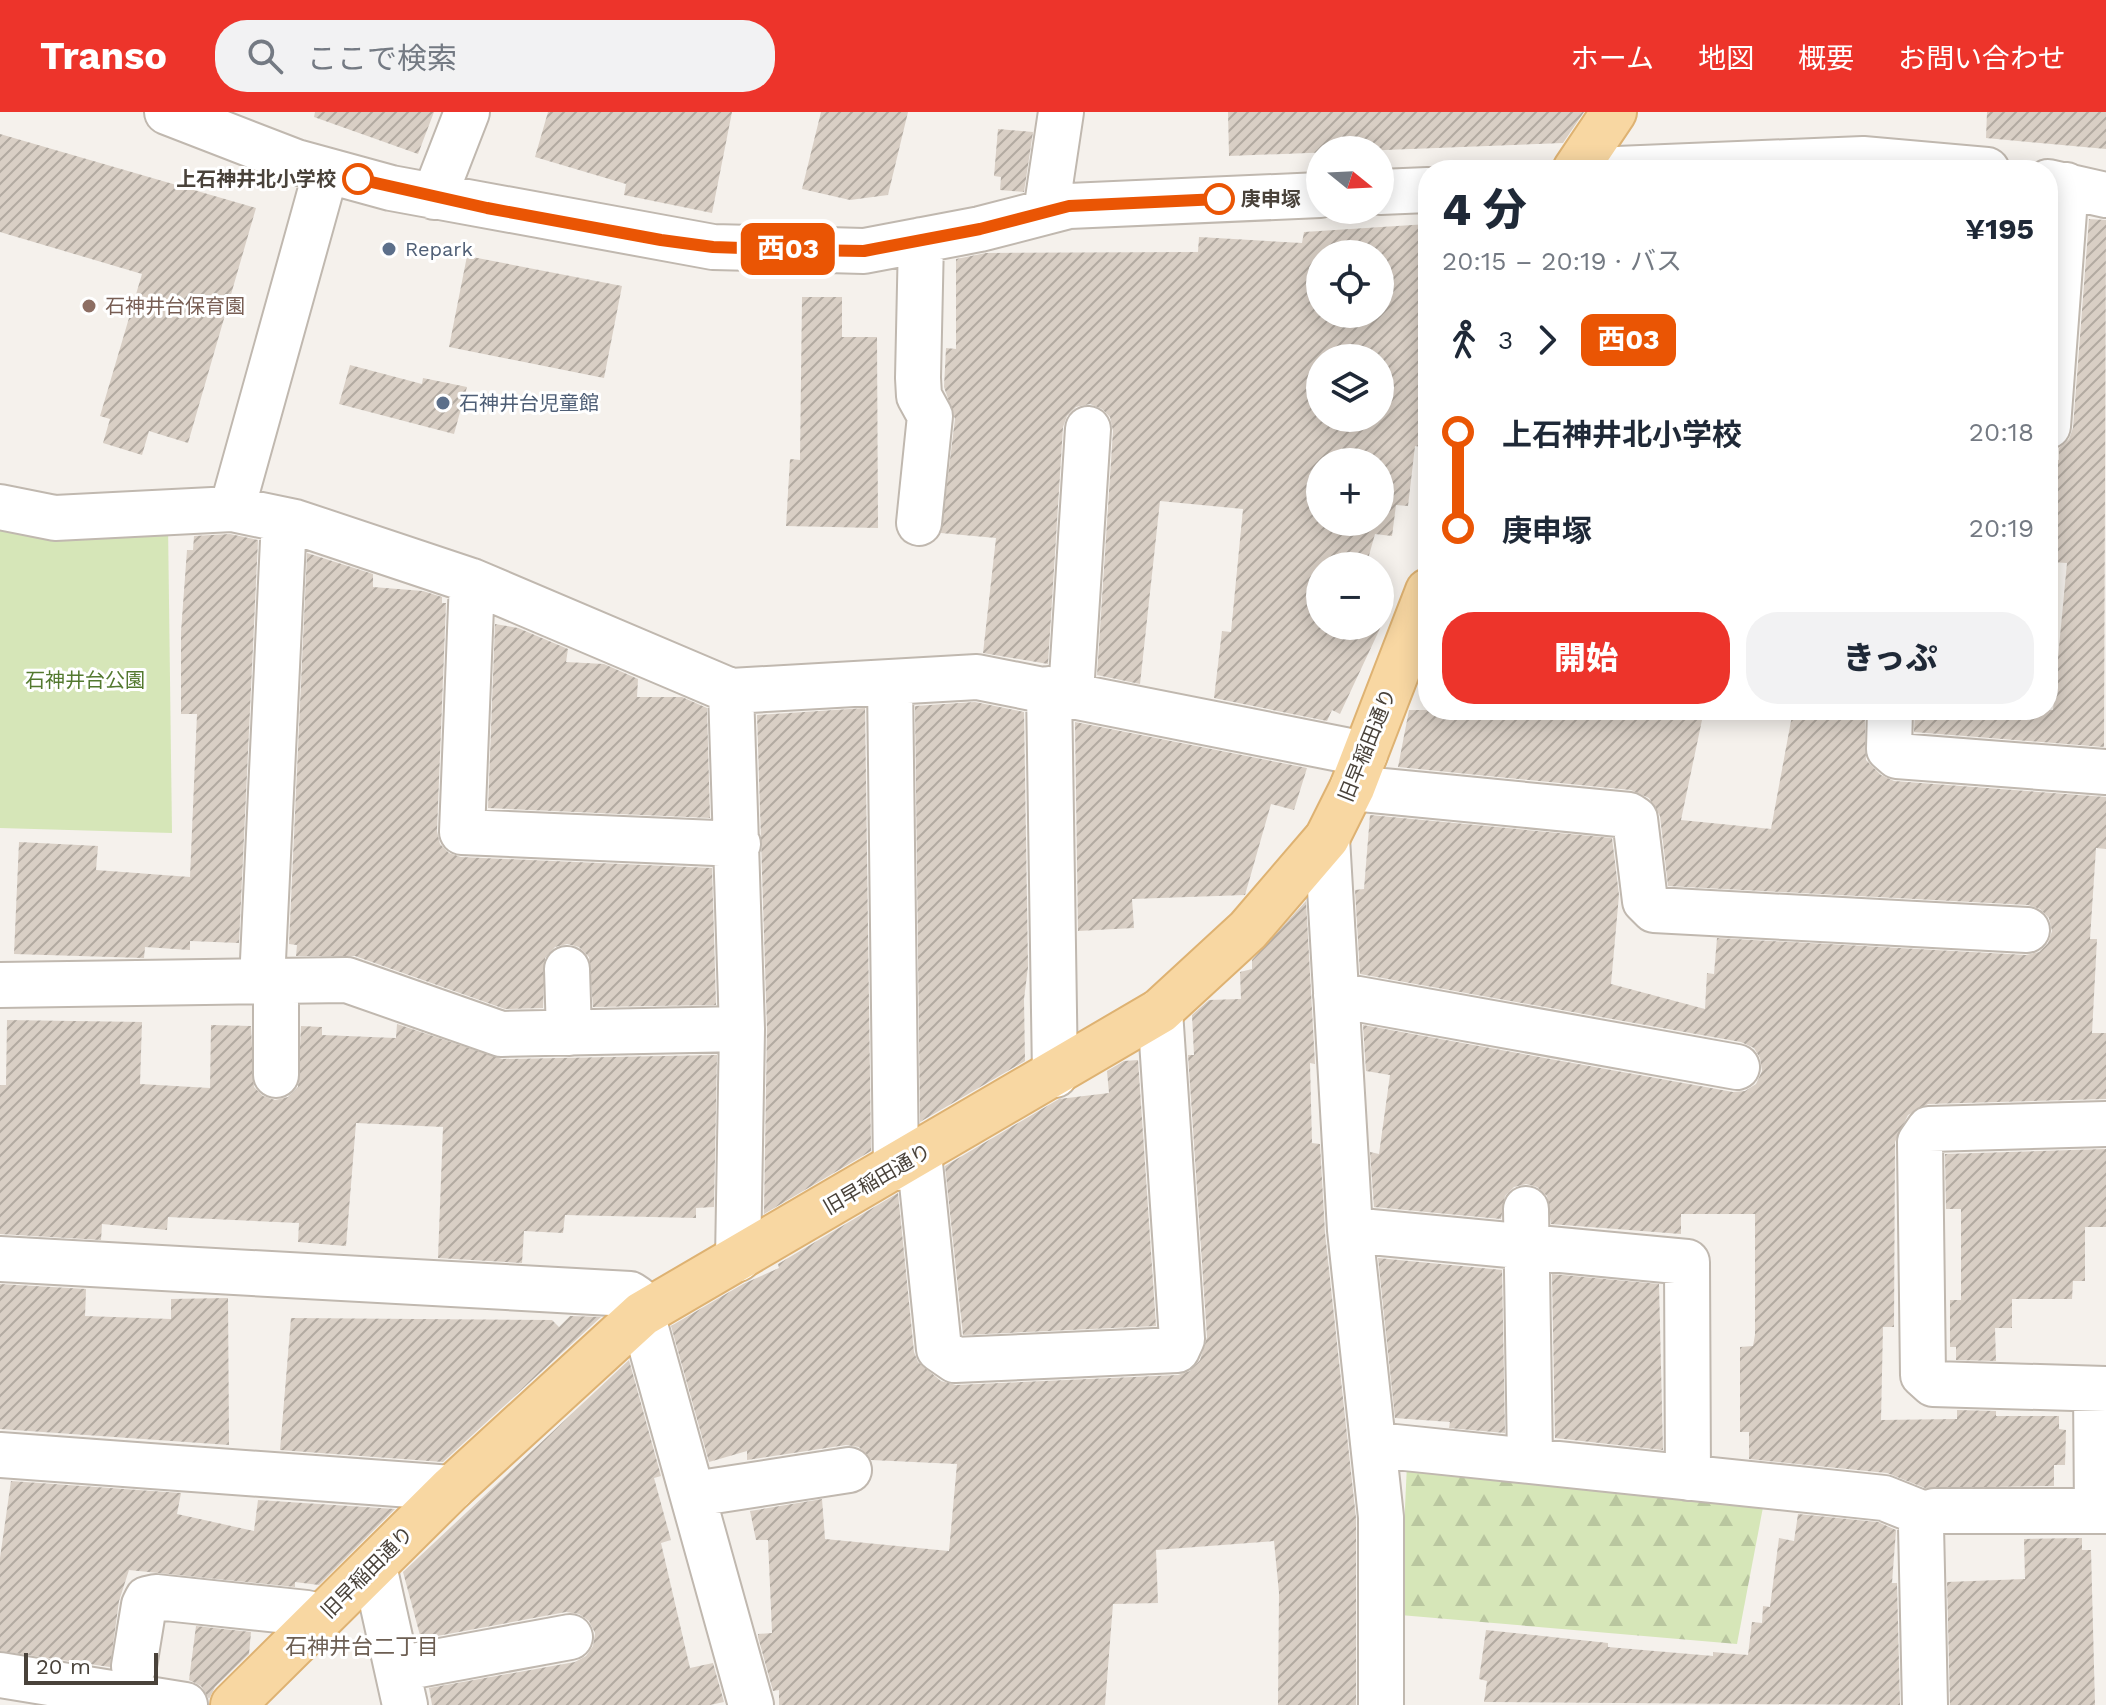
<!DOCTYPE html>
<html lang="ja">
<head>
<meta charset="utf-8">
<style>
  :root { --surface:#fff; --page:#f2f2f3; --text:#1f2937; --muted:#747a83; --accent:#ed342b }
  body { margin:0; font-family:"Work Sans","Noto Sans JP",sans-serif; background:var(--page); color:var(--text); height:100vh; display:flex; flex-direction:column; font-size:30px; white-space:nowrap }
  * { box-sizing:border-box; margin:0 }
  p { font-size:26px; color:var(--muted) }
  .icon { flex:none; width:44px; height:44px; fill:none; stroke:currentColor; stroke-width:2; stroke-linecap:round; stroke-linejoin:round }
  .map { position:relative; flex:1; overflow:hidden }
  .side { position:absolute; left:1418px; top:48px; width:640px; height:560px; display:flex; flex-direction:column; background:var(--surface); border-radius:32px; box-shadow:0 4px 20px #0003 }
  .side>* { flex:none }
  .badge { padding:0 16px; border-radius:12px; font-size:28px; line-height:52px }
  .needle { width:52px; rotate:108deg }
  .fabs { position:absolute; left:1306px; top:24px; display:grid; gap:16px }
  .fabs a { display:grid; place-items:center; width:88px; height:88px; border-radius:50%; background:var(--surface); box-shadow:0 4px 20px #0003; font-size:40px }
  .scale { position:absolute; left:24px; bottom:20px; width:134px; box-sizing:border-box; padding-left:8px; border:4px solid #49423a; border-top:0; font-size:22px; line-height:28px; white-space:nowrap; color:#49423a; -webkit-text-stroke:6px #fff; paint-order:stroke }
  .map>.badge { position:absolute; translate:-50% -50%; box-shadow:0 0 0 4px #fff }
  .legs { display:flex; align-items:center; gap:12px; height:88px; padding:0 24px; font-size:26px }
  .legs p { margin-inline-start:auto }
  .summary { display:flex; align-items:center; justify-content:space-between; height:136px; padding:0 24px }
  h1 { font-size:44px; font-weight:800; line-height:60px }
  .primary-button { display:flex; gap:16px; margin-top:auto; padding:16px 24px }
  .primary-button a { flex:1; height:92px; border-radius:32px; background:var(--accent); color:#fff; font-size:32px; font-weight:800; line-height:92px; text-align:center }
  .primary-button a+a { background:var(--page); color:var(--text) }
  ul { padding:0 24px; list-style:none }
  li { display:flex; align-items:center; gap:28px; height:96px; font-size:30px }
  li i { display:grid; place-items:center; width:12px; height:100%; margin:0 10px; background:currentColor }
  li i::after { content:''; width:20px; height:20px; margin:-10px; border:6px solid; border-radius:50%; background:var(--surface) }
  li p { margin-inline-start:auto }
  li:first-child i { background:linear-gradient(#0000 50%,currentColor 0) }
  li:last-child i { background:linear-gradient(currentColor 50%,#0000 0) }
  header { display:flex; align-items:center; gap:48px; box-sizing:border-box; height:112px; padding:0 40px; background:var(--accent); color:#fff }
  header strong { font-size:38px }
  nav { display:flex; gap:44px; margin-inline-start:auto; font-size:28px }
  .search { width:560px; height:72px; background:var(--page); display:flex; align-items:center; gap:20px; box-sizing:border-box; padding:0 28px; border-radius:32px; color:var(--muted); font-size:30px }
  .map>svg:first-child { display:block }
</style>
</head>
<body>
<header>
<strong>Transo</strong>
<div class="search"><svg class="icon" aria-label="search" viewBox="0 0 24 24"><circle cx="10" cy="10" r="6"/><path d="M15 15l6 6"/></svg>ここで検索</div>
<nav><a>ホーム</a><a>地図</a><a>概要</a><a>お問い合わせ</a></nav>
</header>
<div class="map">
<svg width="2106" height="1593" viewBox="0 0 2106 1593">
  <defs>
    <pattern id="forest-firs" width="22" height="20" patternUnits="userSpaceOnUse" patternTransform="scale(2)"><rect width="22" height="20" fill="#d6e6b8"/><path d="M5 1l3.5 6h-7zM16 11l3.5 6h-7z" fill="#b9c69f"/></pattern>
    <pattern id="building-hatch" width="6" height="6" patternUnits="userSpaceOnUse" patternTransform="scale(2)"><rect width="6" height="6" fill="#d9cfc5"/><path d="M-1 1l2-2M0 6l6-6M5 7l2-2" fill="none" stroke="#b2aaa1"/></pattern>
  </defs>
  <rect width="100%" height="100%" fill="#f5f1ec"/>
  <!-- forest -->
  <path fill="url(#forest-firs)" d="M1407,1352L1764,1390L1737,1532L1400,1503Z"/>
  <!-- park -->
  <path fill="#d6e6b8" d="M0,408L168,412L172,721L0,716Z"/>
  <!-- building -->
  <path fill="url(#building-hatch)" fill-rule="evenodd" d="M315,0H434L418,42L314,5Z
    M548,0H732L712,101L624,83L626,72L535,45Z
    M821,0H908L888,83L850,88L802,77Z
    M1228,0H1584L1563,31L1229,44Z
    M1987,0H2106V37L1986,26Z
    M998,17L1033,20L1024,80L1000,78L1001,65L994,64Z
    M0,22L256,96L188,331L149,319L142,343L103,331L110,307L100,304L142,162L0,120Z
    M2089,107L2106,108L2104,635L1914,620L1915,598H2053L2067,451L2050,450L2054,347L2059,348V336L2069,327L2073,316Z
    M1428,112V336L1415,334L1408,394L1396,393L1392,424L1375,422L1366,454H1320V514H1380V491L1390,495L1340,602L1332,598L1327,609L1214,586L1222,519L1231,520L1243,397L1160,389L1140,572L1097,563L1113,319L1110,305L1102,297L1090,292L1076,295L1067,304L1063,315L1048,552L983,541L996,426L941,421L955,307L944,275L946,236L956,237V147L986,141L1198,140L1199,125L1302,131L1304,120ZM1320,142H1380V202H1320ZM1320,246H1380V306H1320ZM1320,350H1380V410H1320Z
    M467,144L622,174L604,266L449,235Z
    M802,185H842V225H877L878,416L786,414L790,347L800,348Z
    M350,253L422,272L423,266L467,275L454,322L339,292Z
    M230,422L258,428L239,831L190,829V838L145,835L144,846L14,842L19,730L98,734L96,758L190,765L197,602H181V520L187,438H193L194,424Z
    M307,441L373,462V475L423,479L442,485V491H446L437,719L440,732L449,741L461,745L712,756L716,893L593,895L589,845L579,835L567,832L555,835L545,846L543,896L505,897L355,844H296L297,833L289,832Z
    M495,512L518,516L568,537L566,550L604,552L638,567L637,585H682L707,596L710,706L488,696Z
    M975,590L1024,600L1028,855L1024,887L1025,949L920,1010L915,594Z
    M865,596L871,1039L764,1102L767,916L757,603Z
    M1409,598H1653L1702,608L1681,708L1771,717L1793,598H1829L1865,606L1866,648L1881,663L1894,669L2106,685V737L2096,736L2090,827H2097L2092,921H2106V987L1928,992L1908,1003L1895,1030L1894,1215H1883L1881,1308L1957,1307V1298L1996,1299V1304H2059V1317L2066,1318L2065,1353H2054V1374L1925,1376L1887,1361L1749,1347V1320H1740V1235L1753,1234L1755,1223V1102H1681V1122L1551,1112L1547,1084L1537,1075L1526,1072L1514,1075L1505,1084L1501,1107L1374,1095L1370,1040L1379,1042L1390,963L1366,959L1363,913L1733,980L1745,979L1756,972L1762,959L1760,946L1754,936L1741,930L1360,862L1355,778L1364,777L1370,703L1612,726L1619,783L1611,872L1705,897L1707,861L1714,862L1717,826L2026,843L2039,840L2048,831L2052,819L2049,806L2040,797L2028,793L1668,774L1660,704L1649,686L1631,678L1398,655Z
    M1075,610L1307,656L1294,698L1271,692L1245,783L1132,787L1134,816L1078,819Z
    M1306,789L1315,952L1310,951L1312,1031L1320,1032L1325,1121L1356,1406V1593H1278L1279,1481L1274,1429L1156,1438L1158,1491L1113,1492L1105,1593H779V1578L773,1579L758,1525V1522L772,1521L768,1428H756L750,1399L822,1387L825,1427L949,1439L957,1352L871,1348L859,1335L846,1333L747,1348V1339L709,1350L671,1214L743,1172L779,1156L778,1152L898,1081L914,1240L918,1250L941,1269L956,1273L1178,1263L1190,1259L1200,1248L1207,1225L1188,943H1194L1192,903L1209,888L1241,887L1240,860L1252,857V848Z
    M7,908L142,910L140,972L210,976L211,913L251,914L254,975L263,984L275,988L288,985L298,975L301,914L322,915V923L396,926L397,912L502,947L717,943L714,1095L696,1096V1106L565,1103L563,1121L524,1119L522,1151L438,1146L443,1015L356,1011L346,1134L298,1130L299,1111L168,1105L167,1118L102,1112L101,1128L0,1122V973H6Z
    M1138,948L1156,1214L963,1223L945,1054L1059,987L1109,981L1107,959L1124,949Z
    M2106,1037V1115H2085V1169H2073L2072,1187H2012V1216H1995L1996,1249L1956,1248V1235H1950V1188H1961V1097H1946L1945,1042Z
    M1378,1146L1502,1158L1505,1321L1449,1316L1450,1310L1395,1306Z
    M1552,1162L1659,1172L1663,1338L1555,1326Z
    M0,1172L86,1177L85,1204L171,1207V1187L228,1186L229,1333L0,1317Z
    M570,1204L601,1205L443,1350L280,1338L291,1206L552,1208L559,1215Z
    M629,1248L661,1364L654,1366L671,1428L661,1431L690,1556L713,1551L724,1590L710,1593H432L429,1576L575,1550L586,1544L593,1534L595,1521L589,1509L579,1502L566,1500L421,1527L403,1460Z
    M11,1369L181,1381L177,1402L254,1419L258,1388L395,1397L319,1473L295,1470V1475L129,1458L119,1489L110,1555L0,1539V1446Z
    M1798,1402L1878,1410L1896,1418L1892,1471H1897L1900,1593L1484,1590L1487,1569L1479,1567L1486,1518L1608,1531V1535L1713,1544V1540L1748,1543L1752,1510L1762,1511L1763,1494L1770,1495L1779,1426L1794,1429Z
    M2082,1426V1438H2091L2095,1593H1950L1947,1470L2025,1467L2024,1427Z
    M196,1514L251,1520L249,1542L215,1575L209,1587L201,1574L189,1568Z"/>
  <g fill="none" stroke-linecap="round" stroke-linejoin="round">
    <!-- minor casing -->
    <g stroke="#c0b8af" stroke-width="48">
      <path id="minor" d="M167,0L296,50L391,76L713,135L864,139L980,117L1069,94L1320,83
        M1593,58L1863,47L1987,58
        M2048,70L2106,83
        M1380,80L1428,78
        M434,85L467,0
        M1046,100L1061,0
        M2048,314L2066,73
        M0,395L55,406L232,397L295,410L472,469L731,579L977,565L1365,642
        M232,397L326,59
        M919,411L930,304L919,284L918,266L921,128
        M472,469L462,720L738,732
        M890,570L896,1056
        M1049,577L1055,963
        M731,579L742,917L738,1147
        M1071,581L1088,317
        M1890,598L1889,637L1897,644L2106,660
        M1352,676L1629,703L1635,707L1645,789L1654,798L2027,818
        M1327,726L1350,1118L1381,1405V1593
        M567,857L569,921
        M262,869L284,408
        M276,869V963
        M0,873L347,868L501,922L742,917
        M1336,883L1737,955
        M2106,1012L1929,1017L1920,1030L1923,1263L1933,1272L2106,1277
        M919,1042L939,1237L955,1248L1177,1238L1182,1227L1160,899
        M1526,1097L1530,1347
        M1350,1118L1687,1150L1688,1366
        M0,1147L630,1182L636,1186L642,1202L751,1593
        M2096,1277L2097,1399
        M1376,1333L1884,1386L1924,1402L1934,1399H2106
        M0,1343L452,1376
        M694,1382L849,1358
        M1924,1402L1921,1414L1925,1593
        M374,1454L405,1593
        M134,1554L144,1493L147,1487L156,1485L307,1501L318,1508
        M397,1557L570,1525
        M0,1563L185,1593"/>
    </g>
    <!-- major casing -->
    <g stroke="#deb272" stroke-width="48">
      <path id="major" d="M1575,58L1614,0
        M233,1593L452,1376L642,1202L1160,899L1248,818L1327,726L1352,676L1428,479"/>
    </g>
    <!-- minor -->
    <use href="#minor" stroke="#fff" stroke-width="44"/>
    <!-- major -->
    <use href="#major" stroke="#f8d7a2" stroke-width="44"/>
  </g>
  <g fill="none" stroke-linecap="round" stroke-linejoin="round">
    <!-- line-1 casing -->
    <g stroke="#fff" stroke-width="18">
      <path id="line-1" d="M358,67L487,96L661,128L713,135L803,138L864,139L980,117L1069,94L1219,87"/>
    </g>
    <!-- line-1 -->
    <use href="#line-1" stroke="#ea5504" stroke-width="12"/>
  </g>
  <!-- markers -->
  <g fill="#fff" stroke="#ea5504" stroke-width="4">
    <circle cx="358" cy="67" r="14"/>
    <circle cx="1219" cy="87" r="14"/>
  </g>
  <g fill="#5c6f8a" stroke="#fff" stroke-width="3">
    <circle cx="389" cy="137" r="8"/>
    <circle cx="443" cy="291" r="8"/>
  </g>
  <circle fill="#8d6e63" stroke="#fff" stroke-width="3" cx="89" cy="194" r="8"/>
  <g text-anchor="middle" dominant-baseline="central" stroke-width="6" stroke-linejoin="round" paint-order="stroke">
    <!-- stop labels -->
    <g font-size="20" font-weight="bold" fill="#49423a" stroke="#fff" text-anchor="end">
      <text x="336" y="67">上石神井北小学校</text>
      <text x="1241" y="87" text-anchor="start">庚申塚</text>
    </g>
    <!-- service labels -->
    <g font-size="20" fill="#4e5e75" stroke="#fff" text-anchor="start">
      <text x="405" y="137">Repark</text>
      <text x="459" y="291">石神井台児童館</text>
    </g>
    <!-- education labels -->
    <g font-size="20" fill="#785e54" stroke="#fff" text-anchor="start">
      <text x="105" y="194">石神井台保育園</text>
    </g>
    <!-- park labels -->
    <g font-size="20" fill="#53792f" stroke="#fff">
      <text x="85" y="568">石神井台公園</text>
    </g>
    <!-- street labels -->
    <g font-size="20" fill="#49423a" stroke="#fff">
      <text transform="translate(1367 633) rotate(-68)">旧早稲田通り</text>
      <text transform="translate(877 1067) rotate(-30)">旧早稲田通り</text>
      <text transform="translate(367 1460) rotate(-45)">旧早稲田通り</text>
    </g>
    <!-- neighbourhood labels -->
    <g font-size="22" fill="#6c5e52" stroke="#fff">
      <text x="362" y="1534">石神井台二丁目</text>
    </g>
  </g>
</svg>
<div class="fabs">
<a><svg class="needle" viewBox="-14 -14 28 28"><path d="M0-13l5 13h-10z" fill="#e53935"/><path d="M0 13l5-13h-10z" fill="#747a83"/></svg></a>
<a><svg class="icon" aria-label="locate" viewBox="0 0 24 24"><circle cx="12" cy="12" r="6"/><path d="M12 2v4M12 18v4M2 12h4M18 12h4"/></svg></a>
<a><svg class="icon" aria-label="layers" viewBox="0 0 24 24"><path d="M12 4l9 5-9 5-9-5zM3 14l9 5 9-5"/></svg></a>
<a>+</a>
<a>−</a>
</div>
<div class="scale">20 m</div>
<b class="badge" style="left:788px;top:137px;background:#ea5504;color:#fff">西03</b>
<section class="side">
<div class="summary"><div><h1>4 分</h1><p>20:15 – 20:19 · バス</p></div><b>¥195</b></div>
<div class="legs"><svg class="icon" aria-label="walk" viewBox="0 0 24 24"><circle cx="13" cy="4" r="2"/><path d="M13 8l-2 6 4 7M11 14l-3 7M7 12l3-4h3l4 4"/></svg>3<svg class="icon" aria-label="forward" viewBox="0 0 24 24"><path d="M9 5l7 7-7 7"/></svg><b class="badge" style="background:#ea5504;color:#fff">西03</b></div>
<ul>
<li><i style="color:#ea5504"></i><b>上石神井北小学校</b><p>20:18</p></li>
<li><i style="color:#ea5504"></i><b>庚申塚</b><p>20:19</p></li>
</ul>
<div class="primary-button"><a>開始</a><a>きっぷ</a></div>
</section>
</div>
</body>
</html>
